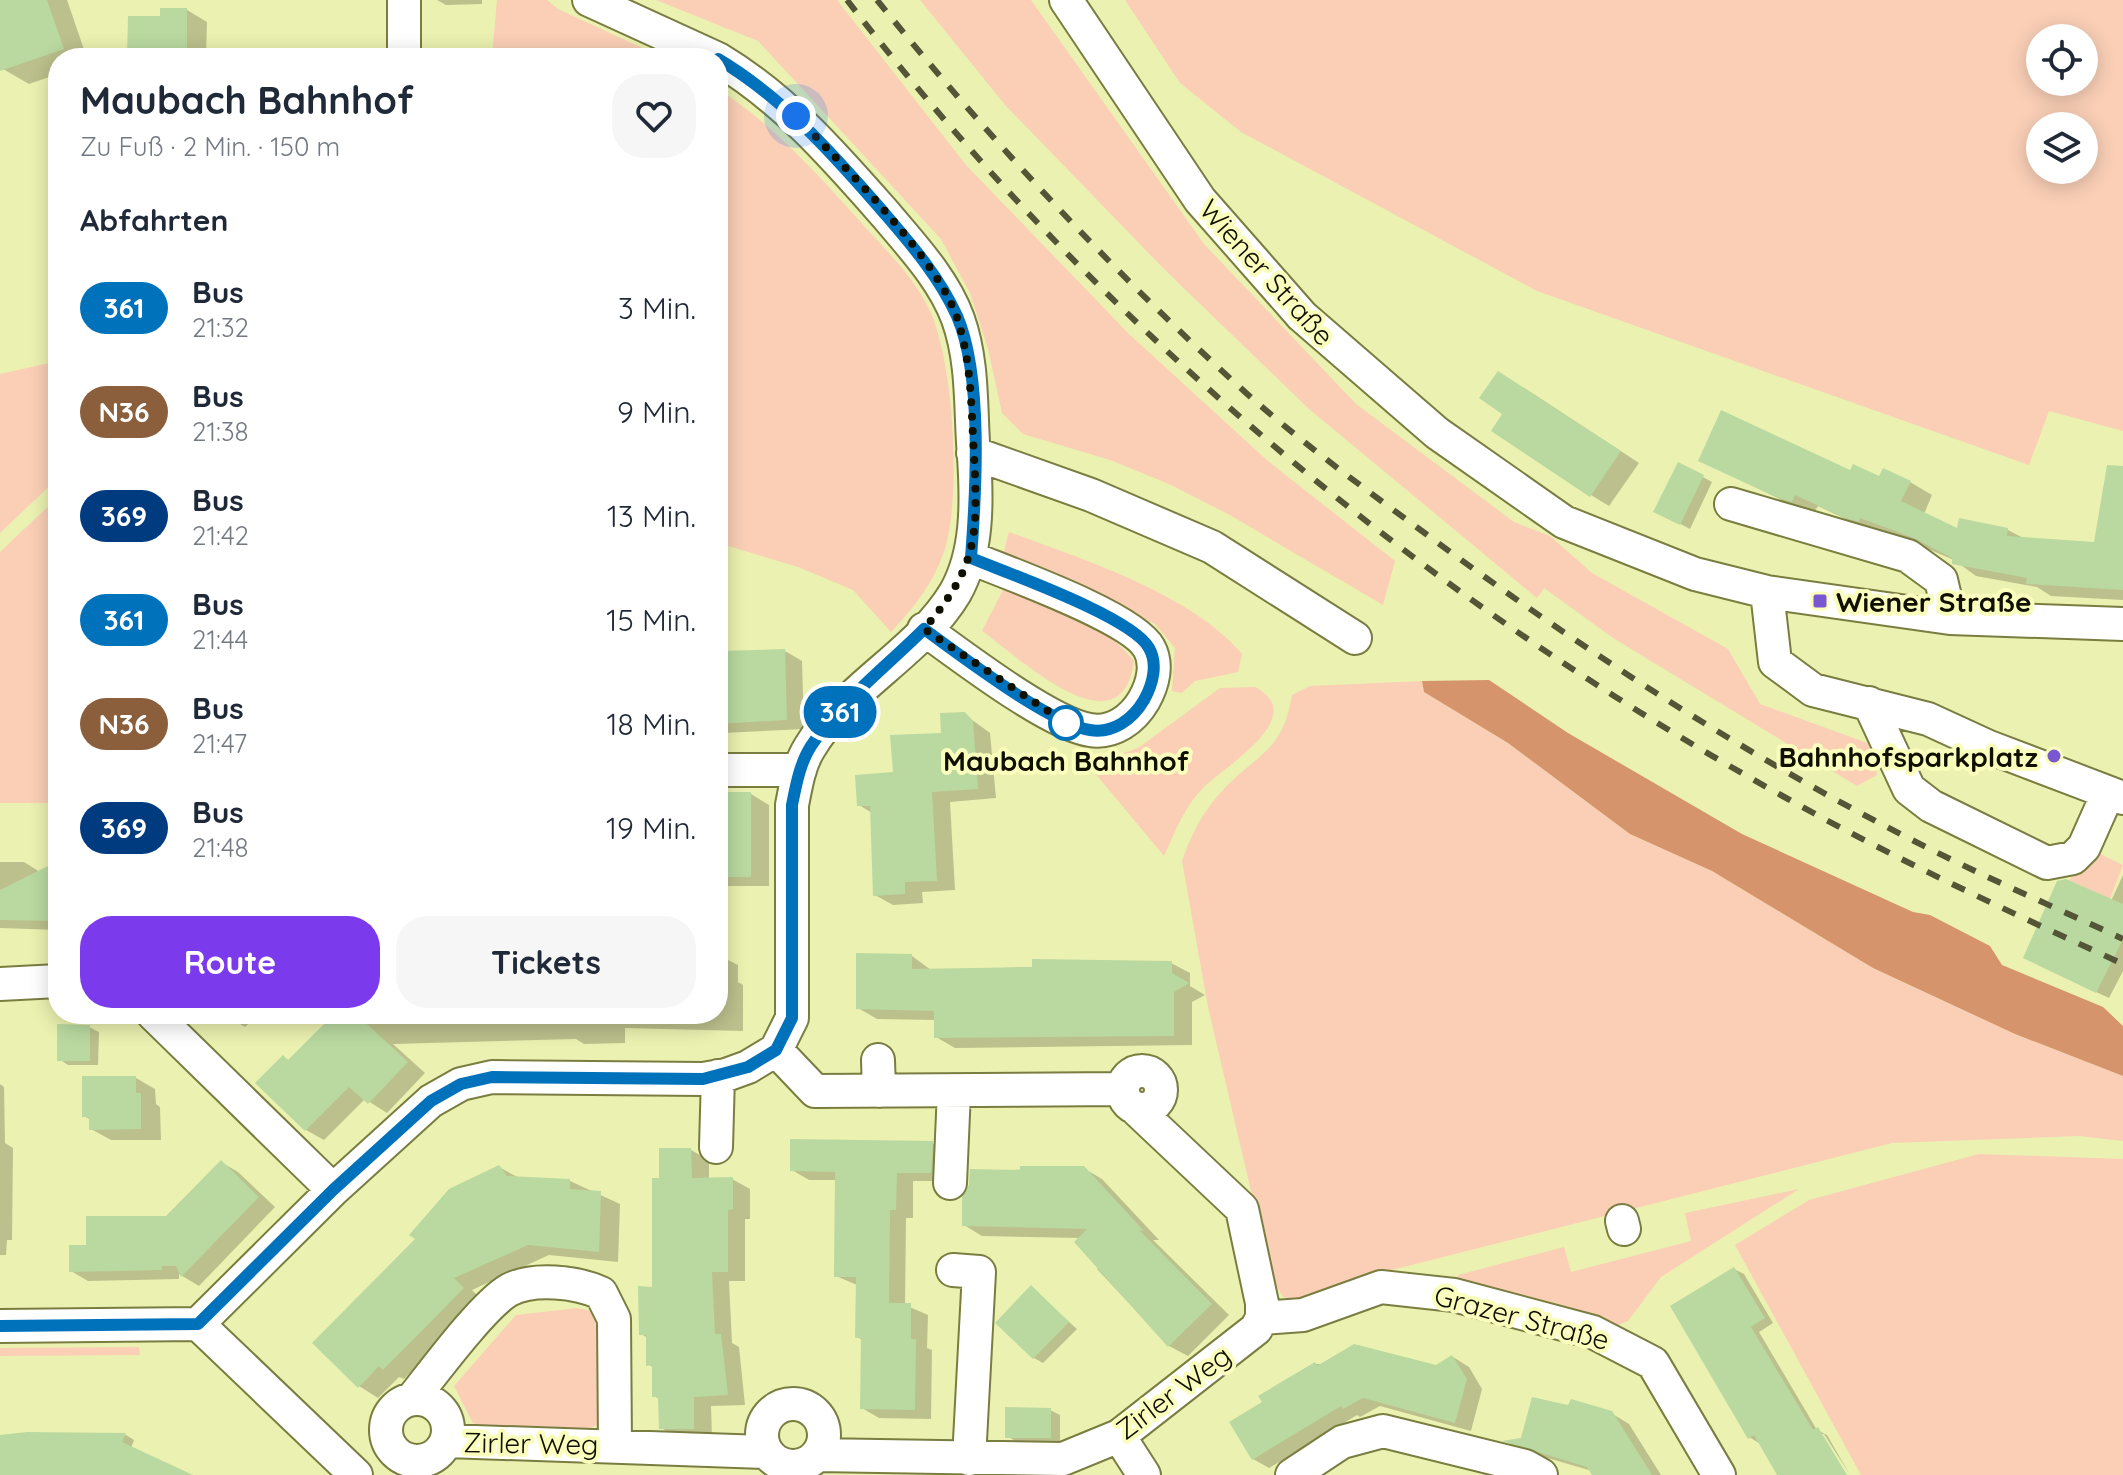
<!DOCTYPE html>
<html lang="de">
<head>
<meta charset="utf-8">
<style>
  :root { --surface:#fff; --page:#f6f6f7; --text:#1f2937; --muted:#747a83; --accent:#7c3aed }
  body { margin:0; font-family:Quicksand,sans-serif; background:var(--page); color:var(--text); height:100vh; display:flex; flex-direction:column; font-size:30px; white-space:nowrap }
  * { box-sizing:border-box; margin:0 }
  p { font-size:26px; color:var(--muted) }
  .icon { flex:none; width:44px; height:44px; fill:none; stroke:currentColor; stroke-width:2; stroke-linecap:round; stroke-linejoin:round }
  .map { position:relative; flex:1; overflow:hidden }
  .drawer { position:absolute; left:48px; top:48px; width:680px; height:976px; display:flex; flex-direction:column; background:var(--surface); border-radius:32px; box-shadow:0 4px 20px #0003 }
  .drawer>* { flex:none }
  .badge { padding:0 16px; border-radius:26px; font-size:28px; line-height:52px }
  .controls { position:absolute; left:2026px; top:24px; display:grid; gap:16px }
  .controls a { display:grid; place-items:center; width:72px; height:72px; border-radius:50%; background:var(--surface); box-shadow:0 4px 20px #0003; font-size:40px }
  .you { position:absolute; width:40px; height:40px; margin:-20px; border:6px solid #fff; border-radius:50%; background:#1a73e8; box-shadow:0 0 0 12px #1a73e833 }
  .map>.badge { position:absolute; translate:-50% -50%; box-shadow:0 0 0 4px #fff }
  h2 { padding:0 32px; font-size:30px; line-height:72px }
  .round { display:grid; place-items:center; flex:none; width:84px; height:84px; border-radius:32px; background:var(--page) }
  .overview { display:flex; align-items:center; justify-content:space-between; height:136px; padding:0 32px }
  h1 { font-size:38px; font-weight:700; line-height:60px }
  .action { display:flex; gap:16px; margin-top:auto; padding:16px 32px }
  .action a { flex:1; height:92px; border-radius:32px; background:var(--accent); color:#fff; font-size:32px; font-weight:700; line-height:92px; text-align:center }
  .action a+a { background:var(--page); color:var(--text) }
  ul { padding:0; list-style:none }
  li { display:flex; align-items:center; gap:24px; height:104px; padding:0 32px }
  li div { flex:1 }
  li b { display:block; font-size:30px }
  li em { font-style:normal }
  li .badge { min-width:88px; font-weight:700; text-align:center }
  .map>svg:first-child { display:block }
</style>
</head>
<body>
<div class="map">
<svg width="2123" height="1475" viewBox="0 0 2123 1475">
  <rect width="100%" height="100%" fill="#ebf1b0"/>
  <!-- green -->
  <path fill="#facfb6" fill-rule="evenodd" d="M497,0H547L558,9L664,58H492Z
    M656,0H837L966,165L1129,334L1269,462L1395,561L1383,605L1228,514L1169,484L1110,460L1023,434L1002,413L988,349L970,293L941,239L758,41Z
    M920,0H1031L1204,244L1356,404L1514,522L1550,536L1592,573L1728,649L1760,704L1870,744L1877,775L1857,786L1613,638L1544,588L1537,598L1309,409L1167,272L1006,106Z
    M1125,0H2123V431L2049,411L2029,465L1537,291L1241,132L1180,83ZM2040,38H2084V82H2040ZM2040,126H2084V170H2040Z
    M718,89C774,125 820,177 864,226C887,251 913,277 928,307C954,357 962,499 944,552C933,584 914,607 891,632L853,590L798,567L718,543Z
    M58,361V478L0,533V374Z
    M58,497V803H0V552Z
    M1009,532C1082,559 1192,594 1242,654L1238,672L1195,681L1182,693L1172,691L1175,648L1155,624L1003,555Z
    M1006,584C1051,600 1104,623 1134,661C1121,755 1020,658 982,631Z
    M1422,681L1424,692L1508,743L1630,834L1712,871L1873,968L2015,1034L2123,1076V1141L2079,1136L1892,1143L1372,1275L1303,1301L1283,1297L1271,1277L1208,1007L1182,861C1191,835 1203,811 1222,791C1258,752 1282,754 1292,695L1310,686Z
    M1255,687C1311,716 1224,767 1204,787C1185,805 1175,832 1164,856L1084,760L1110,758L1138,748L1220,688Z
    M2094,851L2123,865L2110,899L2069,880Z
    M1979,1154L2123,1159V1475H1861L1735,1245L1809,1200Z
    M1799,1189L1661,1277L1628,1321L1616,1326L1457,1285L1458,1275L1564,1247L1571,1272L1691,1241L1685,1213Z
    M577,1308L596,1312L607,1325L600,1424L590,1428L494,1430L473,1423L454,1386L516,1315Z
    M139,1347L140,1355L0,1356V1348Z"/>
  <!-- forest -->
  <path fill="#d5946c" d="M1489,680L1568,733L1742,834L1913,912L1930,915L1990,946L2002,965L2103,1007L2123,1026V1076L2015,1034L1873,968L1712,871L1630,834L1508,743L1424,692L1422,681Z"/>
  <!-- shadow -->
  <path fill="#0003" d="M0,0H67L87,58H58V74L29,84L3,69Z
    M437,0H482V4L446,5Z
    M187,10L207,22L206,58H129L162,18Z
    M300,50L314,58H241V51Z
    M1523,387L1639,463L1609,506L1591,495Z
    M1700,460L1851,473L1910,482L1932,495L1924,514L1959,531L2008,530L2025,539L2095,544L2123,489V600L2051,596L2037,587L1976,576L1954,560L1883,530L1881,533L1867,529L1818,506L1814,513L1800,509Z
    M1679,464L1712,482L1690,529L1665,516Z
    M785,651L802,661L804,729L724,733L718,729V652Z
    M964,714L990,733L996,798L950,802L955,890L922,892L923,903L893,905L875,895L872,813L859,805Z
    M718,791L751,794L769,805V886H718Z
    M0,862H24L40,872L58,863V930L0,928Z
    M2123,875V971L2109,998L2038,965L2111,901Z
    M718,955L738,965V982L743,985V1031L625,1028V1043L584,1044L576,1039L393,1044L425,1073L387,1113L365,1099L324,1140L306,1130L283,1057L290,1061L355,1014H457L468,1024V1014H718Z
    M912,956L931,970L1171,963L1190,973V986L1205,995L1192,1002V1045L955,1048L936,1037V1020L877,1019L858,1008Z
    M224,1014H259L245,1027Z
    M89,1027L99,1032L98,1065H68L59,1059Z
    M136,1078L155,1089L156,1104L160,1107L161,1140H111L91,1129V1120L84,1116Z
    M0,1084L4,1087L5,1143L13,1148L12,1240H7L6,1255H0Z
    M932,1143L949,1152L948,1181H913V1218H906L905,1305L928,1315L927,1348L932,1350L931,1419L879,1418L862,1408L863,1340L857,1337V1285L836,1276L837,1180H809L792,1170Z
    M691,1150L709,1160V1179H732L750,1189V1219H745V1281H729L732,1343L739,1347L745,1405L711,1406L712,1438H679L661,1428V1400L654,1396V1368L648,1364V1338L641,1334L654,1289L661,1180Z
    M221,1162L238,1172L275,1207L199,1286L179,1274V1279L88,1281L71,1271L88,1247L167,1218Z
    M499,1167L519,1178L570,1181L620,1204L618,1262L549,1255L472,1290L482,1300L404,1379L399,1377L378,1398L359,1386Z
    M1083,1168L1102,1179L1159,1240H1153L1229,1315L1188,1356L1169,1346L1097,1269L1100,1266L1081,1238L982,1236L964,1225L972,1171Z
    M1734,1269L1744,1274L1773,1323L1759,1332L1817,1430L1827,1435L1850,1475L1824,1434H1820L1842,1475H1780L1759,1443L1749,1437Z
    M1031,1288L1077,1329L1043,1363L1034,1358Z
    M1453,1357L1469,1367L1482,1389L1471,1431L1380,1406L1360,1417L1357,1415L1269,1468L1253,1459L1265,1402L1315,1364L1437,1367Z
    M1050,1410L1060,1415V1442H1017L1007,1436Z
    M1611,1413L1629,1424L1661,1475H1594L1592,1471L1521,1450L1508,1442Z
    M126,1435L134,1440L131,1448L188,1475H0V1437Z"/>
  <!-- building -->
  <path fill="#b9d9a0" d="M0,0H47L64,49L0,71Z
    M160,8H187V58H127L128,16H160Z
    M1498,371L1621,451L1590,497L1491,431L1502,414L1479,398Z
    M1721,410L1850,470L1853,464L1879,476L1883,468L1911,481L1901,501L1957,528L1959,518L2008,528L2007,536L2094,542L2107,465L2123,466V590L2026,584L2027,578L1952,564V558L1914,538L1860,518L1859,522L1843,517L1795,495L1792,502L1776,497L1698,461Z
    M1678,462L1704,475L1680,525L1653,512Z
    M785,649L787,720L718,724L719,651Z
    M965,712L973,721L978,789L932,792L937,881L905,882V894L873,896L870,806H857L855,775L893,772L890,735L941,733L940,713Z
    M718,792H751V877H718Z
    M58,861V921L0,920V890Z
    M2066,879L2123,904V939L2096,993L2023,958L2057,881Z
    M856,953L912,954V969L1032,967V959L1172,961V973L1189,983L1174,992V1036L934,1038V1011L856,1009Z
    M334,1014H356L408,1062L368,1104L349,1087L305,1131L255,1083L283,1055L288,1060Z
    M57,1024L90,1025V1061H57Z
    M82,1076H136V1093H141V1129L89,1130V1117H82Z
    M790,1139L933,1141L931,1173H897L896,1210H890L889,1303H911V1339H916L915,1410L860,1409L861,1338H855L856,1277H834L835,1172L790,1171Z
    M659,1148H691L692,1178L733,1177V1209L728,1210V1272H712L715,1334H721L728,1395L694,1397V1429H659L658,1397H652V1365L646,1366V1335H639L638,1286L652,1287V1178H659Z
    M221,1160L259,1197L181,1277L176,1266H162V1270L69,1272V1245H86V1216H166Z
    M499,1165L507,1176L570,1179V1189L601,1191L599,1252L528,1245L454,1278L464,1288L383,1370L379,1366L358,1388L312,1343L415,1239L409,1235L449,1189Z
    M1020,1166H1084L1144,1231L1139,1230L1212,1304L1168,1347L1074,1242L1087,1229L962,1226V1197L969,1185L970,1169L1020,1170Z
    M1734,1267L1765,1318L1751,1327L1813,1430L1818,1427L1847,1475H1777L1754,1435L1748,1439L1670,1306Z
    M1031,1285L1069,1322L1033,1359L995,1323Z
    M1354,1344L1436,1365L1452,1355L1467,1379L1455,1423L1363,1398L1343,1409L1341,1406L1252,1460L1229,1422L1262,1402L1258,1396L1315,1362L1317,1366Z
    M1532,1397L1568,1405L1571,1399L1612,1411L1652,1475H1592L1587,1467L1502,1441L1521,1438Z
    M1005,1407L1051,1408V1438H1005Z
    M27,1432L126,1433L122,1442L193,1475H0V1435Z"/>
  <g fill="none" stroke-linecap="round" stroke-linejoin="round">
    <!-- minor casing -->
    <g stroke="#797d40" stroke-width="36">
      <path id="minor" d="M589,0L716,58
        M1066,0L1200,200L1302,316L1437,433L1564,522L1695,574L1767,592L1950,618L2123,624
        M404,58V0
        M973,453L1091,495L1212,547L1355,638
        M1731,504L1908,556L1941,580L1950,618
        M1767,592L1775,662L1813,690L1928,719L1989,747L2123,798
        M924,629C960,655 1050,724 1090,730C1113,734 1133,719 1144,700C1153,684 1158,664 1149,648C1132,617 1007,573 971,558
        M1869,703L1909,789L1931,806L2047,863L2073,858L2084,847L2108,793
        M718,770H800
        M0,984L58,981
        M153,1014L333,1190
        M776,1050L815,1091L1123,1089
        M878,1060L879,1091
        M1123 1090a19 19 0 1 1 38 0a19 19 0 1 1-38 0Z
        M716,1147L718,1076
        M950,1183L954,1091
        M1622,1221L1624,1229
        M953,1270L979,1272L969,1459
        M1262,1318L1303,1315L1381,1287L1454,1295L1593,1332L1653,1363L1719,1475
        M198,1324L356,1475
        M0,1326L198,1324L333,1190L431,1101L461,1084L492,1077L703,1079L726,1075L748,1067L776,1050L792,1018V805C796,785 799,764 810,747C846,687 919,653 955,593C978,553 977,502 974,457C970,411 974,364 958,319C944,280 912,246 886,215C835,157 785,99 718,59
        M413,1398C433,1373 483,1305 509,1290C534,1277 577,1282 601,1293L614,1319L615,1445
        M386 1430a31 31 0 1 1 62 0a31 31 0 1 1-62 0Z
        M762 1435a31 31 0 1 1 62 0a31 31 0 1 1-62 0Z
        M1119,1436L1144,1475
        M447,1441L767,1452
        M817,1455L1063,1459L1119,1436L1256,1329L1262,1318V1303L1242,1209L1135,1108
        M1292,1475L1342,1442L1383,1431L1525,1466L1541,1475"/>
    </g>
    <!-- minor -->
    <use href="#minor" stroke="#fff" stroke-width="32"/>
    <!-- rail -->
    <path stroke="#535536" stroke-width="6" stroke-dasharray="14 14" stroke-linecap="butt" d="M847,0C1100,329 1425,599 1788,799C1897,860 2010,912 2123,964
      M877,0C990,140 1112,271 1245,392C1302,443 1365,489 1426,534C1586,653 1757,763 1936,852C1998,883 2061,910 2123,939"/>
  </g>
  <g fill="none" stroke-linecap="round" stroke-linejoin="round">
    <!-- line casing -->
    <g stroke="#fff" stroke-width="18">
      <path id="line" d="M0,1326L198,1324L333,1190L431,1101L461,1084L492,1077L703,1079L748,1067L776,1050L792,1018V805C796,785 800,763 811,746C840,702 887,666 924,629C960,655 1050,724 1090,730C1113,734 1133,719 1144,700C1153,684 1158,664 1149,648C1132,617 1007,573 971,558C976,492 983,376 957,316C938,274 908,241 879,207C831,152 782,97 718,59"/>
    </g>
    <!-- line -->
    <use href="#line" stroke="#0072bc" stroke-width="12"/>
    <!-- walk -->
    <path stroke="#0f1000" stroke-width="8" stroke-dasharray="0 14.4" d="M796,116C841,164 940,260 958,321C972,365 971,409 974,454C978,536 978,566 924,629L1066,723"/>
  </g>
  <!-- markers -->
  <g fill="#7857d1" stroke="#f9febd" stroke-width="3">
    <rect x="1812" y="593" width="16" height="16" rx="4"/>
    <circle cx="2054" cy="756" r="8"/>
  </g>
  <circle fill="#fff" stroke="#0072bc" stroke-width="4" cx="1066" cy="723" r="16"/>
  <g text-anchor="middle" dominant-baseline="central" stroke-width="8" stroke-linejoin="round" paint-order="stroke">
    <!-- street labels -->
    <g font-size="28" fill="#0f1000" stroke="#f9febd">
      <text transform="translate(1267 272) rotate(48)">Wiener Straße</text>
      <text transform="translate(1522 1317) rotate(15)">Grazer Straße</text>
      <text transform="translate(1173 1392) rotate(-37)">Zirler Weg</text>
      <text transform="translate(531 1443) rotate(1)">Zirler Weg</text>
    </g>
    <!-- poi labels -->
    <g font-size="28" font-weight="bold" fill="#0f1000" stroke="#f9febd" text-anchor="start">
      <text x="1836" y="601">Wiener Straße</text>
      <text x="2038" y="756" text-anchor="end">Bahnhofsparkplatz</text>
    </g>
    <!-- stop labels -->
    <g font-size="28" font-weight="bold" fill="#0f1000" stroke="#f9febd">
      <text x="1066" y="760">Maubach Bahnhof</text>
    </g>
  </g>
</svg>
<div class="controls">
<a><svg class="icon" aria-label="locate" viewBox="0 0 24 24"><circle cx="12" cy="12" r="6"/><path d="M12 2v4M12 18v4M2 12h4M18 12h4"/></svg></a>
<a><svg class="icon" aria-label="layers" viewBox="0 0 24 24"><path d="M12 4l9 5-9 5-9-5zM3 14l9 5 9-5"/></svg></a>
</div>
<div class="you" style="left:796px;top:116px"></div>
<b class="badge" style="left:840px;top:712px;background:#0072bc;color:#fff">361</b>
<section class="drawer">
<div class="overview"><div><h1>Maubach Bahnhof</h1><p>Zu Fuß · 2 Min. · 150 m</p></div><a class="round"><svg class="icon" aria-label="heart" viewBox="0 0 24 24"><path d="M12 20l-8-8c-3-5 5-10 8-4 3-6 11-1 8 4z"/></svg></a></div>
<h2>Abfahrten</h2>
<ul>
<li><span class="badge" style="background:#0072bc;color:#fff">361</span><div><b>Bus</b><p>21:32</p></div><em>3 Min.</em></li>
<li><span class="badge" style="background:#8b5e3c;color:#fff">N36</span><div><b>Bus</b><p>21:38</p></div><em>9 Min.</em></li>
<li><span class="badge" style="background:#003b80;color:#fff">369</span><div><b>Bus</b><p>21:42</p></div><em>13 Min.</em></li>
<li><span class="badge" style="background:#0072bc;color:#fff">361</span><div><b>Bus</b><p>21:44</p></div><em>15 Min.</em></li>
<li><span class="badge" style="background:#8b5e3c;color:#fff">N36</span><div><b>Bus</b><p>21:47</p></div><em>18 Min.</em></li>
<li><span class="badge" style="background:#003b80;color:#fff">369</span><div><b>Bus</b><p>21:48</p></div><em>19 Min.</em></li>
</ul>
<div class="action"><a>Route</a><a>Tickets</a></div>
</section>
</div>
</body>
</html>
